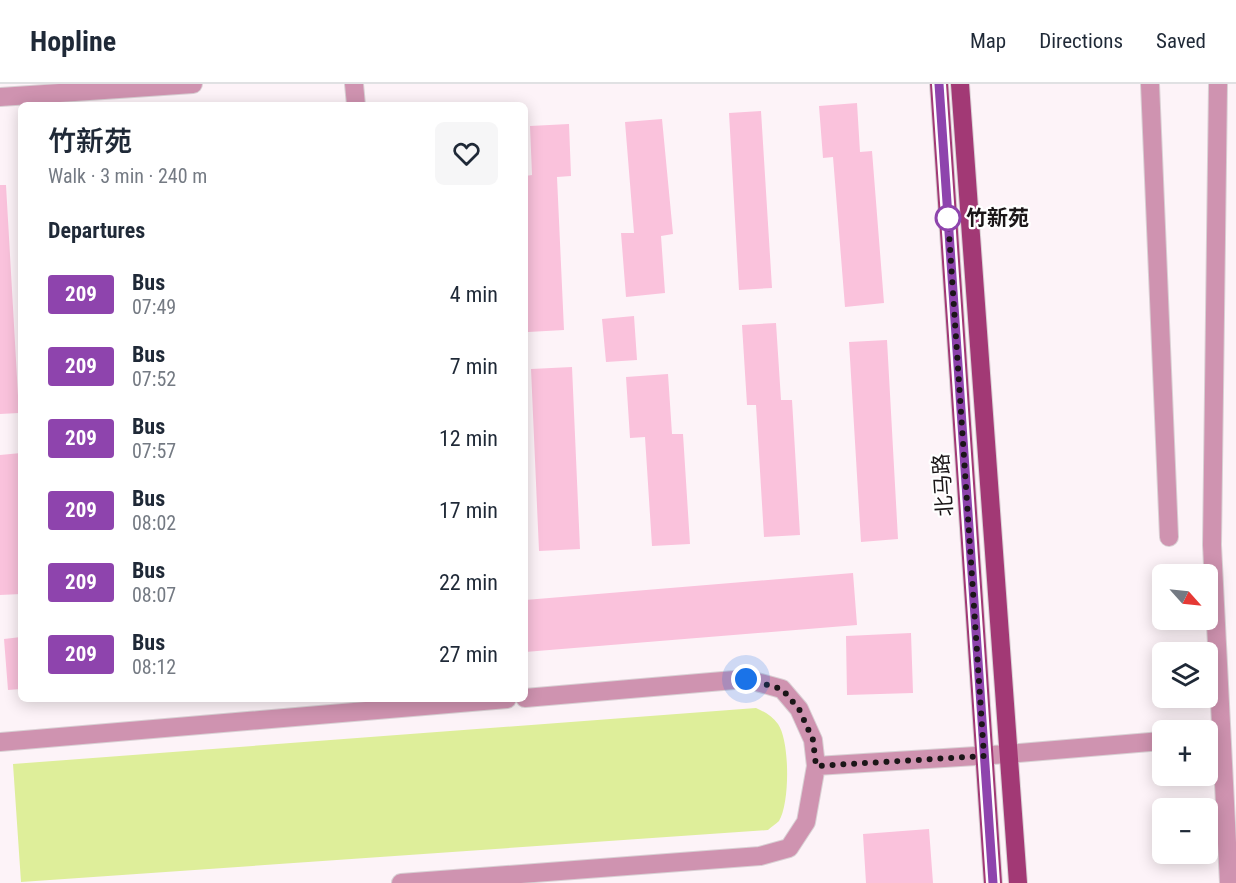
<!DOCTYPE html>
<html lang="en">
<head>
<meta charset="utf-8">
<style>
  :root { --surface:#fff; --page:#f6f6f7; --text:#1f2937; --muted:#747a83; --line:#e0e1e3 }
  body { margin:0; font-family:"Roboto Condensed","Noto Sans SC",sans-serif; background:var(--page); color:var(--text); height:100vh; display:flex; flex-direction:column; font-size:22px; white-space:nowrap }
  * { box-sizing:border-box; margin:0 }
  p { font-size:20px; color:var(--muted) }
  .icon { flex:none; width:33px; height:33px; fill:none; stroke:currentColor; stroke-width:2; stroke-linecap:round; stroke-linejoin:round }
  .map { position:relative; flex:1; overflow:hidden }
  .details { position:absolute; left:18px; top:18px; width:510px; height:600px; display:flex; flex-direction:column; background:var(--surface); border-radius:9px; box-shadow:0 3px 15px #0003 }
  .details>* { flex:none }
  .badge { padding:0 12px; border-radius:4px; font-size:21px; line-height:39px }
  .needle { width:39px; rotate:117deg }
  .controls { position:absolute; left:1152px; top:480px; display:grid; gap:12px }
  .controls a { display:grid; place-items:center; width:66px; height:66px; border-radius:9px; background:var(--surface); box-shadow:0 3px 15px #0003; font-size:30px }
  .you { position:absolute; width:30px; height:30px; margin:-15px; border:4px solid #fff; border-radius:50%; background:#1a73e8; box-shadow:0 0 0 9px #1a73e833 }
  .map>.badge { position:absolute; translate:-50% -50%; box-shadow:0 0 0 3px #fff }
  h2 { padding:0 30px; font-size:22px; line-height:54px }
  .round { display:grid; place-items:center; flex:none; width:63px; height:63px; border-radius:9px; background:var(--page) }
  .overview { display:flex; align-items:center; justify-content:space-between; height:102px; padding:0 30px }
  h1 { font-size:28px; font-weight:600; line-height:45px }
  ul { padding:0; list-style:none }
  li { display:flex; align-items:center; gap:18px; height:72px; padding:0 30px }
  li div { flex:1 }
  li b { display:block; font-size:22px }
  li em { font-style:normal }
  li .badge { min-width:66px; font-weight:700; text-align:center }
  header { display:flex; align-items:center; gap:36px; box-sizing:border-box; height:84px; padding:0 30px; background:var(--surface); border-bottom:2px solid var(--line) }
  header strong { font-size:28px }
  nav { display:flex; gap:33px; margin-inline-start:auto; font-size:21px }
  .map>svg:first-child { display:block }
</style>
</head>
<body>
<header>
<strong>Hopline</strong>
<nav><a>Map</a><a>Directions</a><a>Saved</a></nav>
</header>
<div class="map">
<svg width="1236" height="799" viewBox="0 0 1236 799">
  <rect width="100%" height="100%" fill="#fdf3f8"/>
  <!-- green -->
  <path fill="#deee9a" d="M756,624C765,628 772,632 778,640C790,657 790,719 779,737C776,740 771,743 768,746L21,798L13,680Z"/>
  <!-- building -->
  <path fill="#fac2dc" d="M857,19L860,68L872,67L884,219L845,223L833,73L823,74L819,22Z
    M761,27L772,204L739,206L729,29Z
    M662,35L673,150L661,152L665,209L626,213L621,149H634L625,38Z
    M569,40L571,92L557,93L564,246L528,248L525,192V92L532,91L530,42Z
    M0,101H6L19,329L0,330Z
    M634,232L637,276L606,278L602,235Z
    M776,239L781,316H792L800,451L764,453L756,321H747L742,241Z
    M887,256L898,455L861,458L849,258Z
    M572,283L580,465L539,467L531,285Z
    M668,290L672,350H683L690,460L652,462L645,353L630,354L626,293Z
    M21,369V510L0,511V371Z
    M853,489L857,541L525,568V516Z
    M911,549L913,609L847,611L846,552Z
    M21,553V605L8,606L4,555Z
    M929,745L933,799H866L863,750Z"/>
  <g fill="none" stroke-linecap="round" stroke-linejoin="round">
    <!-- minor casing -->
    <g stroke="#d9d0d4" stroke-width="20">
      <path id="minor" d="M354,0L356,21
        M1150,0L1169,453
        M1218,0L1212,461L1229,799
        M0,13L193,0
        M0,658L507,615
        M816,682L1008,670L1162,657
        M401,799L760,772L789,764L806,738L816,682L813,656L799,625L782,605L746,595L525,614"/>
    </g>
    <!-- major casing -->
    <g stroke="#d9d0d4" stroke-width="20">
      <path id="major" d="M939,0L993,799
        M960,0L1018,799"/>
    </g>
    <!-- minor -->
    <use href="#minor" stroke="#cf93b0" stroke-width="18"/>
    <!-- major -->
    <use href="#major" stroke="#a23975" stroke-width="18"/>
  </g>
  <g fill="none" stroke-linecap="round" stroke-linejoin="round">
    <!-- line casing -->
    <g stroke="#fff" stroke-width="14">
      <path id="line" d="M939,0L993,799"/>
    </g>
    <!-- line -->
    <use href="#line" stroke="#8e44ad" stroke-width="9"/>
    <!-- walk -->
    <path stroke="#1b1618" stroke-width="6" stroke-dasharray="0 10.8" d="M746,595L782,605L799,625L813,656L816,682L984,672L948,134"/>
  </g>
  <!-- markers -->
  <circle fill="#fff" stroke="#8e44ad" stroke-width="3" cx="948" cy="134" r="12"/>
  <g text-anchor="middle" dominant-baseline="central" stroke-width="4.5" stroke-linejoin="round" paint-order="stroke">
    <!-- stop labels -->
    <g font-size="21" font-weight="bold" fill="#1b1618" stroke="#fff" text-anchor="start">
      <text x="966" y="134">竹新苑</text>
    </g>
    <!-- street labels -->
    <g font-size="21" fill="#1b1618" stroke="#fff">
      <text transform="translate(943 401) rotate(-94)">北马路</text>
    </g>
  </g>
</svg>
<div class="controls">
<a><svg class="needle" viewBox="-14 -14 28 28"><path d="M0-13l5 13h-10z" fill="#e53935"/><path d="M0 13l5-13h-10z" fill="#747a83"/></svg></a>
<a><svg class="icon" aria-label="layers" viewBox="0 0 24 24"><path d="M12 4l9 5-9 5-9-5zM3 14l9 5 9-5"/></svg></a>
<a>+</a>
<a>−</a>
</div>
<div class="you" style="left:746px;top:595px"></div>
<section class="details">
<div class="overview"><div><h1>竹新苑</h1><p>Walk · 3 min · 240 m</p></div><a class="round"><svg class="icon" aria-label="heart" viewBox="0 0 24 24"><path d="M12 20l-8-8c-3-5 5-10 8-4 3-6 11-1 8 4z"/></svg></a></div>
<h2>Departures</h2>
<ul>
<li><span class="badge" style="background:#8e44ad;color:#fff">209</span><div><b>Bus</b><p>07:49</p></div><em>4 min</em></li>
<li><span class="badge" style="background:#8e44ad;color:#fff">209</span><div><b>Bus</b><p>07:52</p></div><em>7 min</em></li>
<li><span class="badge" style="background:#8e44ad;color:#fff">209</span><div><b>Bus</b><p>07:57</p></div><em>12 min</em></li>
<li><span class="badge" style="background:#8e44ad;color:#fff">209</span><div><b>Bus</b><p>08:02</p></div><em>17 min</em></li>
<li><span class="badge" style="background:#8e44ad;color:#fff">209</span><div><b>Bus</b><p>08:07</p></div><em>22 min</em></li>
<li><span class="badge" style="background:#8e44ad;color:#fff">209</span><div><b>Bus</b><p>08:12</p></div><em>27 min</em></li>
</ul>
</section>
</div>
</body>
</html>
